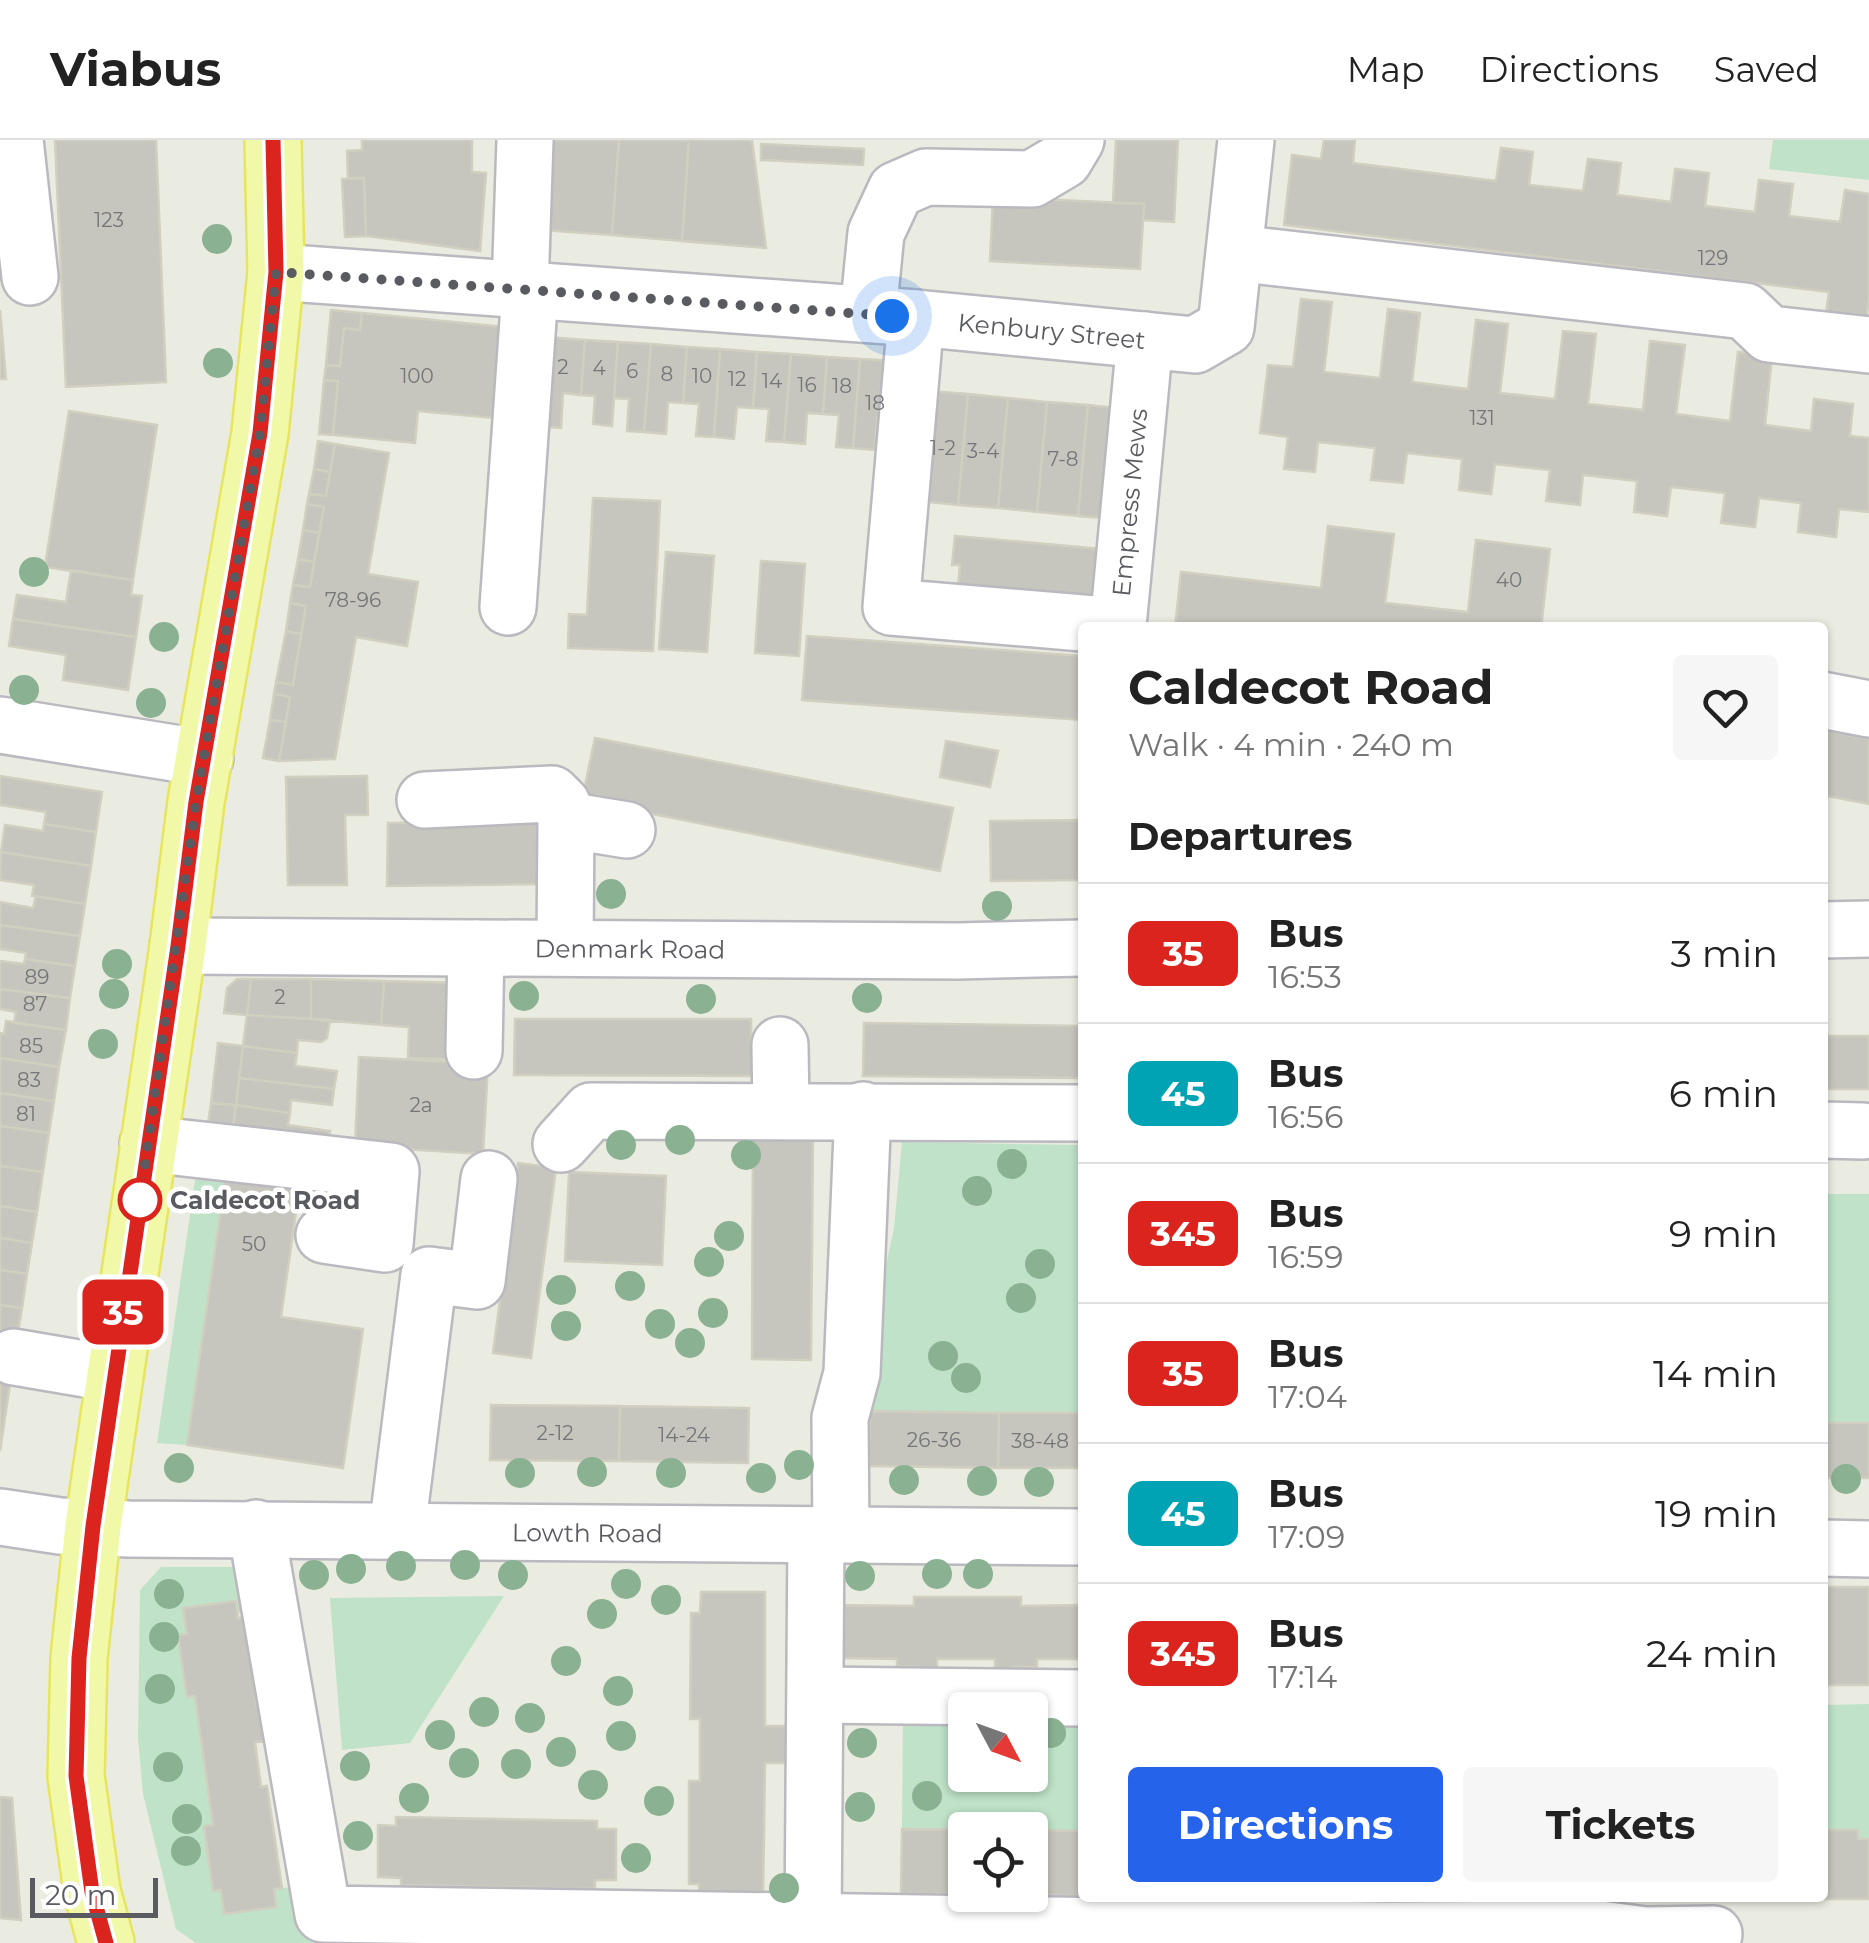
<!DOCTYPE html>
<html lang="en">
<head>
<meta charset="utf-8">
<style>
  :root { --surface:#fff; --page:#f6f6f6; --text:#222; --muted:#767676; --line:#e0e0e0; --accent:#2563eb }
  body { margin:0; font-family:Montserrat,sans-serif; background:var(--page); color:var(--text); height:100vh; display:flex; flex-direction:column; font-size:38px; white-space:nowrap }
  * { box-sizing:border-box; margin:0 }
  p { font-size:32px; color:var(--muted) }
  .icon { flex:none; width:55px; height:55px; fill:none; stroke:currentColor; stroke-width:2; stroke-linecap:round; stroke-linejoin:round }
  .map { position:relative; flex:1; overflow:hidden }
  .panel { position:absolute; left:1078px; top:482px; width:750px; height:1280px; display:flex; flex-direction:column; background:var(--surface); border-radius:10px; box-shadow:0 2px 8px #0004 }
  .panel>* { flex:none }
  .badge { padding:0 20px; border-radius:15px; font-size:35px; line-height:65px }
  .needle { width:65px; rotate:131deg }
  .tools { position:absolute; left:948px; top:1552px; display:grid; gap:20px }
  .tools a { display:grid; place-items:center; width:100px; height:100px; border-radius:10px; background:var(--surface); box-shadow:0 2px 8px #0004; font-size:50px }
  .scale { position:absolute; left:30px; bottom:25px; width:128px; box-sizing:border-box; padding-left:10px; border:5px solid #5a5b61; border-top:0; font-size:28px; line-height:35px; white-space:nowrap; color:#5a5b61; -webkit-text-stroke:8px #fff; paint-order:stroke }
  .you { position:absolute; width:50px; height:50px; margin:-25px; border:8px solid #fff; border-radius:50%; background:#1a73e8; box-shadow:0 0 0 15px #1a73e833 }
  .map>.badge { position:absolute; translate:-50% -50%; box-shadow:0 0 0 5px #fff }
  h2 { padding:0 50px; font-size:38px; line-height:90px }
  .round { display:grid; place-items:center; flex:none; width:105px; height:105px; border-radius:10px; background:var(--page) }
  .overview { display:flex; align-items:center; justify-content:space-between; height:170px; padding:0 50px }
  h1 { font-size:48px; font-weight:700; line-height:75px }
  .action { display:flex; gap:20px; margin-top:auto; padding:20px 50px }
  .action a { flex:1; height:115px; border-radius:10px; background:var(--accent); color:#fff; font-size:40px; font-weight:700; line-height:115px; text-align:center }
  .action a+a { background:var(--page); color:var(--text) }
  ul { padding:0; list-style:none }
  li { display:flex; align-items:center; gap:30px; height:140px; padding:0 50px; border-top:2px solid var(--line) }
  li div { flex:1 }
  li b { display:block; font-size:38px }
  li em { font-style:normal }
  li .badge { min-width:110px; font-weight:700; text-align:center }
  header { display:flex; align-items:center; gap:60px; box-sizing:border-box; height:140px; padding:0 50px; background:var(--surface); border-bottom:2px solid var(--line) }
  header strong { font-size:48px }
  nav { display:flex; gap:55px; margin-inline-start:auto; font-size:35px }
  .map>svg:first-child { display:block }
</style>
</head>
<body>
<header>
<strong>Viabus</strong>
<nav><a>Map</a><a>Directions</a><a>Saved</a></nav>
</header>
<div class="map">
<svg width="1869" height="1803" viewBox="0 0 1869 1803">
  <rect width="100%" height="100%" fill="#ebece1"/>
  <!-- green -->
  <path fill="#bfe2c8" d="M1773,0H1869V40L1769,29Z
    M902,1002L1082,1005V1273L870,1271L880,1153L894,1088Z
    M227,1027L187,1305L157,1303L195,1040Z
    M1822,1054H1869V1283H1823Z
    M161,1427H251L257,1469L237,1474L183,1468L187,1494L179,1496L187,1556H195L224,1773L276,1767L274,1749L291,1747L305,1792L333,1803H196L176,1789L143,1654L138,1598L140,1450Z
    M504,1456L410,1603L342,1610L330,1458Z
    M1869,1564V1699H1858V1690H1823L1822,1565Z
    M903,1573H965V1635H1030V1574H1082V1691L902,1689Z"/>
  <!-- building -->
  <path fill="#c7c6be" stroke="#d0cfc0" stroke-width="2.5" d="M55,0H156L166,242L66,247Z
    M362,0H472V32L486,33L480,111L366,96L364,38H348L347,11L362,10Z
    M550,0H619L612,95L543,90Z
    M619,0H689L682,101L612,95Z
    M689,0H752L766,108L682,101Z
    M1116,0H1178L1174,82L1143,80L1144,64L1113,63Z
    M1324,0H1355L1353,23L1496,41L1501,8L1533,12L1529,45L1583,51L1588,19L1621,23L1617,55L1671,62L1675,29L1709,33L1705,66L1755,72L1759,40L1793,44L1789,76L1840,82L1845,50L1869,54V157L1865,192L1824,187L1829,152L1284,85L1292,15L1321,19Z
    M761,4L864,9L863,25L761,20Z
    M364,38L366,96L345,97L342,39Z
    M993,57L1144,64L1140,129L990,121Z
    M1301,159L1332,162L1324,232L1380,238L1388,169L1420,173L1412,242L1468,249L1476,180L1508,184L1500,253L1555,259L1563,191L1596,194L1588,264L1643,270L1650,201L1685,205L1676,274L1730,281L1738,212L1772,216L1765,285L1811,291L1814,259L1853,264L1850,296L1869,298V372L1839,369L1836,397L1798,392L1801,363L1759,358L1755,387L1721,383L1725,353L1671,347L1667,376L1634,372L1637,341L1583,335L1580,365L1546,361L1550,330L1495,324L1491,354L1459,350L1462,319L1407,313L1403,343L1371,340L1375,308L1318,302L1315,332L1284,329L1288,297L1260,293L1268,225L1293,227Z
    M0,170L6,239H0Z
    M331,170L362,173L360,190L344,188L340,226L326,225Z
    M362,173L514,188L505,279L418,271L415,303L333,295L338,241L324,240L326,225L340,226L344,188L360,190Z
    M546,197L585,200L581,255L563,253L561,288L539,286Z
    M585,200L618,202L612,286L593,284L595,256L581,255Z
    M618,202L651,204L644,292L627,291L629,259L614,258Z
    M651,204L687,207L683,263L668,262L666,294L644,292Z
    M687,207L720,209L714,297L696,296L699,264L683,263Z
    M720,209L757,212L753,268L737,267L734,299L714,297Z
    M757,212L791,214L784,302L766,301L769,269L753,268Z
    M791,214L827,217L823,274L807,273L805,304L784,302Z
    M827,217L860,219L853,308L836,307L839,275L823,274Z
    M860,219L897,221L893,279L877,278L875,310L853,308Z
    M324,240L338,241L333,295L319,294Z
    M928,251L968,254L958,365L918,361Z
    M968,254L1008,258L998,368L958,365Z
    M1008,258L1047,262L1037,372L998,368Z
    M1047,262L1088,265L1078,376L1037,372Z
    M1088,265L1127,269L1117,379L1078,376Z
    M69,271L157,285L133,440L45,427Z
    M318,301L335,304L330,332L314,329Z
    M335,304L389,313L368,434L418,442L407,506L356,497L335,619L279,621L290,557L274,554L276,542L293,545L306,466L290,463L293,445L310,447L324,367L307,364L309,354L326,356Z
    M314,329L330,332L326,356L309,354Z
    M593,358L660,361L653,511L568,508L569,474L587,475Z
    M307,364L324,367L319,393L303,390Z
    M1328,386L1394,394L1385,463L1468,472L1476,400L1550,409L1541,488H1175L1181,432L1321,448Z
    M303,390L319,393L314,422L298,419Z
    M955,396L1114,410L1095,460L958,447L960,425H952Z
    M666,412L714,416L707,512L659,509Z
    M298,419L314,422L310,447L293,445Z
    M761,421L805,424L799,516L755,513Z
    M71,430L133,440L131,455L142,456L136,497L13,479L17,455L66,462Z
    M290,463L306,466L301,494L286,491Z
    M13,479L136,497L128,550L63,540L66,515L9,506Z
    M286,491L301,494L293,545L276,542Z
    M807,496L1082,516V580L802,560Z
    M274,554L290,557L286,582L270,580Z
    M270,580L286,582L279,621L263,618Z
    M1822,590L1869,599V664L1822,655Z
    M595,598L953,668L940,731L582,660Z
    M946,601L998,611L990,647L940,637Z
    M0,636L102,652L96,692L44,684L46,672L0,665Z
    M367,636L368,675H345L347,745H288L286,637Z
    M1082,680V740L991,741L990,681Z
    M546,681L547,744L387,746L388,683Z
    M44,684L96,692L91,726L1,712L5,685L43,691Z
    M1,712L91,726L85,764L32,756L34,745L0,740Z
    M36,756L85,764L80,796L0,785V762L33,768Z
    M0,785L80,796L75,826L25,819L26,813L0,809Z
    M25,819L75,826L70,858L0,849V821L24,824Z
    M237,839H251L247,875L224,873L227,848Z
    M251,839H311V879L247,875Z
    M311,839L384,841L381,885L311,879Z
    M384,841L461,843L453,919L408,918L409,887L381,885Z
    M0,849L70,858L66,890L14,883L16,872L0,869Z
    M247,875L330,880L327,898L321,902L298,900L297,913L243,906Z
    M515,879H751L752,936L514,935Z
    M6,881L66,890L59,927L0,918V893L4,894Z
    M864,883L1082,886V938L863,936Z
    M1822,896H1869V949H1822Z
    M218,903L243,906L236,965L211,963Z
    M243,906L297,913L295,926L337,931L334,949L239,938Z
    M359,917L488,924L483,1014L355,1006Z
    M0,918L59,927L54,961L0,953Z
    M239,938L334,949L332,965L291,960L290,973L236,965Z
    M0,953L54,961L49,993L0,986Z
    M211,963L236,965L231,1001L206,998Z
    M236,965L290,973L288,985L330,991L327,1013L231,1001Z
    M0,986L49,993L43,1032L0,1026Z
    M753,994H813L811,1220L752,1219Z
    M228,1020L302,1030L281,1177L363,1189L343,1328L187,1305Z
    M518,1023L556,1028L531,1218L493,1213Z
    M0,1026L43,1032L37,1072L0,1066Z
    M569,1032L666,1036L662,1125L565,1121Z
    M0,1066L37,1072L32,1103L0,1098Z
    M0,1098L32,1103L27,1134L0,1130Z
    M0,1130L27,1134L22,1168L0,1165Z
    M0,1165L22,1168L15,1211L0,1209Z
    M0,1229L12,1231L0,1311Z
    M491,1265L620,1266L619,1321L490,1320Z
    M620,1266L749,1268L748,1323L619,1321Z
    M870,1271L999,1273L998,1328L869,1326Z
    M999,1273H1082V1328H998Z
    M1822,1283H1869V1338H1822Z
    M1822,1447H1869V1545H1822Z
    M701,1452H765V1586H792V1623H765L763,1762H699V1744H689V1641H700V1579H690L691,1473H700Z
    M914,1457H1021V1466L1082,1465V1519H1037V1527H1013V1534L995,1533V1519H937V1533H921V1527L897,1526V1519L838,1518V1465L914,1466Z
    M236,1461L238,1478L245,1477L257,1568H261L270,1601L255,1602L261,1647L267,1646L282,1748L274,1749L276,1767L224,1774L221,1750L213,1751L204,1686L213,1685L195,1556L187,1557L178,1495L187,1494L183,1468Z
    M0,1657L12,1658L21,1780L0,1778Z
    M396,1677L597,1681V1689H616V1740H595V1749L401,1745V1738L378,1737V1685L396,1686Z
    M902,1689L1010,1690H965V1754H901Z
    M1030,1690L1082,1691V1756L1020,1755H1030Z
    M1822,1690H1858V1699H1869V1759H1665L1822,1758Z
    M1253,1758H1336V1775L1259,1774L1260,1758Z
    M1485,1758H1550V1775H1486Z"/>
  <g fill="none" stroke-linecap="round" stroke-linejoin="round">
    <!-- minor casing -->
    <g stroke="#b9b9bf" stroke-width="60">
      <g id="minor">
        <path d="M15,0L30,137"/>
        <path d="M1235,113L1745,171L1769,194L1869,205"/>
        <path id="s1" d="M276,132L916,178L1195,205L1226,187L1246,0"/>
        <path d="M520,149L525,0"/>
        <path d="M868,174L876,93L896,50L926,37L1032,39L1064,20L1076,0"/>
        <path id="s2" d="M916,178L891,467L1118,486L1145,200"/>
        <path d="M508,467L530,151"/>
        <path d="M1822,560L1869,569"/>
        <path d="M0,585L205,618"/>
        <path d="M425,660L552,654L562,664L566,680L565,806"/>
        <path d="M566,680L627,690"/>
        <path d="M1822,790L1869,789"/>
        <path id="s3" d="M178,806L957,811L1082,808"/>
        <path d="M780,905L781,970"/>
        <path d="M474,911L476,808"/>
        <path d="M1822,990L1863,991"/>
        <path d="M148,1004L391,1031L385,1104L324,1095"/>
        <path d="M561,1004L591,971L1082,973"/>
        <path d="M14,1217L114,1234"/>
        <path id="s4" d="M0,1377L60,1386L129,1389L1082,1397"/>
        <path d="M256,1388L323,1774L1386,1790L1600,1789L1645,1795L1714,1794"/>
        <path d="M397,1390L429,1135L477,1141L489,1039"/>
        <path d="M841,1395L840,1278L852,1233L863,970"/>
        <path d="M1822,1408L1869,1409"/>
        <path d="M816,1555L1082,1558"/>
        <path d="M813,1783L816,1395"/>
      </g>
    </g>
    <!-- major casing -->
    <g stroke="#e7e55f" stroke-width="60">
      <path id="major" d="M106,1803L92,1751L76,1636L79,1518L93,1386L178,806L196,662L260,293L276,132L273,0"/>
    </g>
    <!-- minor -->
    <use href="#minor" stroke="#fff" stroke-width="55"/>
    <!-- major -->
    <use href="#major" stroke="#f1f9a9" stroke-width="55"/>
  </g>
  <!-- trees -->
  <g fill="#8ab191">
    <circle cx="217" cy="99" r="15"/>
    <circle cx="218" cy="223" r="15"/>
    <circle cx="34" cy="432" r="15"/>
    <circle cx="164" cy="497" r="15"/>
    <circle cx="24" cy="550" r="15"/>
    <circle cx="151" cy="563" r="15"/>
    <circle cx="611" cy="754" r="15"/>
    <circle cx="997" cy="766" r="15"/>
    <circle cx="117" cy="824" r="15"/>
    <circle cx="114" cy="854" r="15"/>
    <circle cx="524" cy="856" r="15"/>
    <circle cx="867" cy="858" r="15"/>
    <circle cx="701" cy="859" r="15"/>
    <circle cx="103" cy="904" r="15"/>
    <circle cx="680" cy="1000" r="15"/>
    <circle cx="621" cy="1005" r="15"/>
    <circle cx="746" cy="1015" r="15"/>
    <circle cx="1012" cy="1024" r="15"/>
    <circle cx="977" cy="1051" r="15"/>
    <circle cx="729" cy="1096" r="15"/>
    <circle cx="709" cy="1122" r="15"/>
    <circle cx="1040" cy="1124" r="15"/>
    <circle cx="630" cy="1146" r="15"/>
    <circle cx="561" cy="1150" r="15"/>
    <circle cx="1021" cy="1158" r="15"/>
    <circle cx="713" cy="1173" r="15"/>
    <circle cx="660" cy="1184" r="15"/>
    <circle cx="566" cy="1186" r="15"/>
    <circle cx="690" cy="1203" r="15"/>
    <circle cx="943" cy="1216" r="15"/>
    <circle cx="966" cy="1238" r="15"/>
    <circle cx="799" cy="1325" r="15"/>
    <circle cx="179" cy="1328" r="15"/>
    <circle cx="592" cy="1332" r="15"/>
    <circle cx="520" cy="1333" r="15"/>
    <circle cx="671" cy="1333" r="15"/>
    <circle cx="761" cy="1338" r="15"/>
    <circle cx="1846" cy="1339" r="15"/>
    <circle cx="904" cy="1340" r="15"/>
    <circle cx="982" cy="1341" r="15"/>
    <circle cx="1039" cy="1342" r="15"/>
    <circle cx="465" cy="1425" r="15"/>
    <circle cx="401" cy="1426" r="15"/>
    <circle cx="351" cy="1429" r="15"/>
    <circle cx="937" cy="1434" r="15"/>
    <circle cx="978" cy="1434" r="15"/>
    <circle cx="314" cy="1435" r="15"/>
    <circle cx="513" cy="1435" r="15"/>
    <circle cx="860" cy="1436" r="15"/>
    <circle cx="626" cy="1444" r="15"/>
    <circle cx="169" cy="1454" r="15"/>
    <circle cx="666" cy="1460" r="15"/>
    <circle cx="602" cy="1474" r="15"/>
    <circle cx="164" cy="1497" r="15"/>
    <circle cx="566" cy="1521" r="15"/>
    <circle cx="160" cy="1549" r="15"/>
    <circle cx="618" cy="1551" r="15"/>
    <circle cx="484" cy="1572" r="15"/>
    <circle cx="530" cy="1578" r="15"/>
    <circle cx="1051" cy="1593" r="15"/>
    <circle cx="440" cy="1595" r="15"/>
    <circle cx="621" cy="1596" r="15"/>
    <circle cx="862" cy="1603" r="15"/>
    <circle cx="561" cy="1612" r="15"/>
    <circle cx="464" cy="1623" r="15"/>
    <circle cx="516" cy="1624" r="15"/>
    <circle cx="355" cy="1626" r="15"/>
    <circle cx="168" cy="1627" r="15"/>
    <circle cx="593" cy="1645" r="15"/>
    <circle cx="927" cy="1656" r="15"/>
    <circle cx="414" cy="1658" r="15"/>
    <circle cx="659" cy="1661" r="15"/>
    <circle cx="860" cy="1667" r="15"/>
    <circle cx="187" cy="1679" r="15"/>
    <circle cx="358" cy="1696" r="15"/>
    <circle cx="186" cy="1711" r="15"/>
    <circle cx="636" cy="1718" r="15"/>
    <circle cx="784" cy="1748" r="15"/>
  </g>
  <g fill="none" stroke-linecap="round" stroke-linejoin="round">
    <!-- line casing -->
    <g stroke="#fff" stroke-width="22">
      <path id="line" d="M106,1803L92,1752L76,1636L79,1518L93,1386L178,806L196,662L260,293L276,132L273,0"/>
    </g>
    <!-- line -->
    <use href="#line" stroke="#dc241f" stroke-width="15"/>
    <!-- walk -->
    <path stroke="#5a5b61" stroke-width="10" stroke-dasharray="0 18" d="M140,1060L196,662L260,293L276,132L892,176"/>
  </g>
  <!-- markers -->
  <circle fill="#fff" stroke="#dc241f" stroke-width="5" cx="140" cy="1060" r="20"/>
  <g text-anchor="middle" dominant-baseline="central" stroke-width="9" stroke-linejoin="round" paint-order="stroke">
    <!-- number labels -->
    <g font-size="20" fill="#757678">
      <text x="109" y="80">123</text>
      <text x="1713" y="118">129</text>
      <text x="563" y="227">2</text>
      <text x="599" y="228">4</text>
      <text x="632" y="231">6</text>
      <text x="667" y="234">8</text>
      <text x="417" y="236">100</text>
      <text x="702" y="236">10</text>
      <text x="737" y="239">12</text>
      <text x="772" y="241">14</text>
      <text x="807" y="245">16</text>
      <text x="842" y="246">18</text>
      <text x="875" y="263">18</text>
      <text x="1482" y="278">131</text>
      <text x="943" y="308">1-2</text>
      <text x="983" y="311">3-4</text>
      <text x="1063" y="319">7-8</text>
      <text x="1509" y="440">40</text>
      <text x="353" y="460">78-96</text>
      <text x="37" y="837">89</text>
      <text x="280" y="857">2</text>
      <text x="35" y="864">87</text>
      <text x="31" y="906">85</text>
      <text x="29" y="940">83</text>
      <text x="421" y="965">2a</text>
      <text x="26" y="974">81</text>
      <text x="254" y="1104">50</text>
      <text x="555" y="1293">2-12</text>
      <text x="684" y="1295">14-24</text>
      <text x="934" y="1300">26-36</text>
      <text x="1040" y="1301">38-48</text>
    </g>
    <!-- street labels -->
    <g font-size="25" fill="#5a5b61" stroke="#fff">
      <text stroke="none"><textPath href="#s1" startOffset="778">Kenbury Street</textPath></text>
      <text stroke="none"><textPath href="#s2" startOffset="642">Empress Mews</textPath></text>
      <text stroke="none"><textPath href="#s3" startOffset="452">Denmark Road</textPath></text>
      <text stroke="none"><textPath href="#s4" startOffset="588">Lowth Road</textPath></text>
    </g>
    <!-- stop labels -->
    <g font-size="25" font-weight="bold" fill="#5a5b61" stroke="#fff" text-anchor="start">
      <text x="170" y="1060">Caldecot Road</text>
    </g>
  </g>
</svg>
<div class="tools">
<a><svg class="needle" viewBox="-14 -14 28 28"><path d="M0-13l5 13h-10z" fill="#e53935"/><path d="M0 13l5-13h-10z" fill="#767676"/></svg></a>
<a><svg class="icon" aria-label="locate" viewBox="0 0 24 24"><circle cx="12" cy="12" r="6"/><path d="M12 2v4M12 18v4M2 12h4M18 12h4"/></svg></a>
</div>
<div class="scale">20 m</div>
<div class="you" style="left:892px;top:176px"></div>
<b class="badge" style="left:123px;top:1172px;background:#dc241f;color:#fff">35</b>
<section class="panel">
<div class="overview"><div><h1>Caldecot Road</h1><p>Walk · 4 min · 240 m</p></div><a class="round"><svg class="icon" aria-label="heart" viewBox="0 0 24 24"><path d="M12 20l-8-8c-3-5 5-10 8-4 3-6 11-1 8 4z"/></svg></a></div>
<h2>Departures</h2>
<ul>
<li><span class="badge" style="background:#dc241f;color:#fff">35</span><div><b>Bus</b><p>16:53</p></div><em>3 min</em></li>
<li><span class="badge" style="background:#00a3b4;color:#fff">45</span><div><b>Bus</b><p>16:56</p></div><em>6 min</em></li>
<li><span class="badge" style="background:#dc241f;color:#fff">345</span><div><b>Bus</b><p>16:59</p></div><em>9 min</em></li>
<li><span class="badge" style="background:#dc241f;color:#fff">35</span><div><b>Bus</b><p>17:04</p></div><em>14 min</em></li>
<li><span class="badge" style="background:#00a3b4;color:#fff">45</span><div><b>Bus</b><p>17:09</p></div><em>19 min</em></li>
<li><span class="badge" style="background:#dc241f;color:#fff">345</span><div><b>Bus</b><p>17:14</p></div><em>24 min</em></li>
</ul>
<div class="action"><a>Directions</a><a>Tickets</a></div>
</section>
</div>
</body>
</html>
